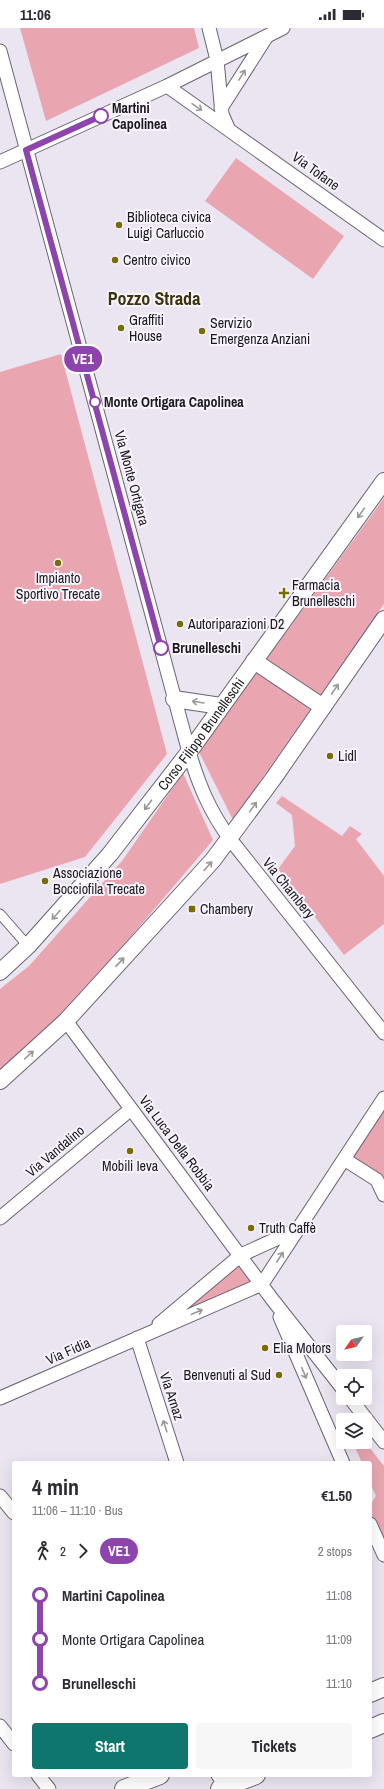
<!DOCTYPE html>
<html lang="en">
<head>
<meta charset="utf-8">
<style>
  :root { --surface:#fff; --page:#f7f7f7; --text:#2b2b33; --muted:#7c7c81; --accent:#0f766e }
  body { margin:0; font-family:"Archivo Narrow",sans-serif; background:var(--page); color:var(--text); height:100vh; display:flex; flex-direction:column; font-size:15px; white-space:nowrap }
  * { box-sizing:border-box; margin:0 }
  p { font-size:13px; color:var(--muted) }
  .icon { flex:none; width:22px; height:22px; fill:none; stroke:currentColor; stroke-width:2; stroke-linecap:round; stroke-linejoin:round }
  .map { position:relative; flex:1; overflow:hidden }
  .drawer { position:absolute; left:12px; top:1433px; width:360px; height:316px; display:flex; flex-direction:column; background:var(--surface); border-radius:4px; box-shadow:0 4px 16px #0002 }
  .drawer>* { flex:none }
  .badge { padding:0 8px; border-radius:13px; font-size:14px; line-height:26px }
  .needle { width:26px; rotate:236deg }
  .buttons { position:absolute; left:336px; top:1297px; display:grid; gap:8px }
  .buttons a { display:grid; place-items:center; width:36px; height:36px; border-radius:4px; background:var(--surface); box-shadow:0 4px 16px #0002; font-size:20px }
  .map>.badge { position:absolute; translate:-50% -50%; box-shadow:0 0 0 2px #fff }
  .legs { display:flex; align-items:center; gap:6px; height:44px; padding:0 20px; font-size:13px }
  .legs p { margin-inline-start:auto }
  .head { display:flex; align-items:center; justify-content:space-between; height:68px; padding:0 20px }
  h1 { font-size:22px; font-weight:800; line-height:30px }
  .action { display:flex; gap:8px; margin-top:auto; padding:8px 20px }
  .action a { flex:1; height:46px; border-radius:4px; background:var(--accent); color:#fff; font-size:16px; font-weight:800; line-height:46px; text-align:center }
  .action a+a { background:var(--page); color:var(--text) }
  ul { padding:0 20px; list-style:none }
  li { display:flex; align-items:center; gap:14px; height:44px; font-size:15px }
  li i { display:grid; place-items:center; width:6px; height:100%; margin:0 5px; background:currentColor }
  li i::after { content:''; width:10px; height:10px; margin:-5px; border:3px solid; border-radius:50%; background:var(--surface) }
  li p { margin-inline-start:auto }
  li:first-child i { background:linear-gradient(#0000 50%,currentColor 0) }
  li:last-child i { background:linear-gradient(currentColor 50%,#0000 0) }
  .status { display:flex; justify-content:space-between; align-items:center; height:28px; padding:0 20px; background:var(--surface); direction:ltr }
  .status svg { height:11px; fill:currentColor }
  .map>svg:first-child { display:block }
</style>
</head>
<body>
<div class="status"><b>11:06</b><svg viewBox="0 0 49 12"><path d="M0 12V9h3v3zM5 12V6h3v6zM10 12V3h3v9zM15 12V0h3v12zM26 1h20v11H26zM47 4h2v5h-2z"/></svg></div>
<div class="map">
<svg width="384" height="1761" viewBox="0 0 384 1761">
  <rect width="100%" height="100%" fill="#ebe5f2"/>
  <!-- green -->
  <path fill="#e9a6b1" d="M20,0H194L199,20L46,93Z
    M236,130L344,208L313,251L205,173Z
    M61,326L167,726L85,829L0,856V344Z
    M384,470V576L233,792L199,724Z
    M183,745L213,812L66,985L0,1041V961L29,938L122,833Z
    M282,768L342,808L350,798L362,806L356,811L384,848V896L344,927L278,841L295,818L292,787L276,775Z
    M384,1070V1148L377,1152L344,1131Z
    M241,1227L262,1256L191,1287L183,1276Z
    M353,1414H365L384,1438V1527C376,1509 361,1486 376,1468L370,1455V1435H362Z"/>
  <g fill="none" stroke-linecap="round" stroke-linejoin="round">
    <!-- pedestrian casing -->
    <g stroke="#6a6470" stroke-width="11">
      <path id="pedestrian" d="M0,886L28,918"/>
    </g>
    <!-- minor casing -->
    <g stroke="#6a6470" stroke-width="15">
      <path id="minor" d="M209,0L217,32L222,86L228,100
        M0,23L189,724C199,757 209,782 230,811L384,1005
        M167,58L384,212
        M221,80L267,8
        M0,134L167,58L283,0
        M66,993L272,1271L343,1361
        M344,1131L377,1152L384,1167
        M0,1190L131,1081
        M262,1256L384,1070
        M280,1289L343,1435
        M159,1296L241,1227L298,1201
        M137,1310L177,1435
        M0,1370L262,1256
        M350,1370L384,1414
        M0,1468L14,1485
        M370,1496L384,1527
        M0,1698L14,1716
        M38,1747L49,1761
        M218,1747L227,1761"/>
    </g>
    <!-- tertiary casing -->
    <g stroke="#6a6470" stroke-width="18">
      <g id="tertiary">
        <path d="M254,633L323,679"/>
        <path d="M174,671L221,678"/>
        <path id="s1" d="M0,944L28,918L110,826L189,724L384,453"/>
        <path d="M0,1053L66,993L213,832L273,751L384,591"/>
      </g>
    </g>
    <!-- secondary casing -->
    <g stroke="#6a6470" stroke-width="20">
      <path id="secondary" d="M370,1665L384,1659
        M370,1701L384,1695
        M124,1761L160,1747
        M220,1761L256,1747"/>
    </g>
    <!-- pedestrian -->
    <use href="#pedestrian" stroke="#fff" stroke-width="9"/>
    <!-- minor -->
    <use href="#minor" stroke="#fff" stroke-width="13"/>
    <!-- tertiary -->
    <use href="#tertiary" stroke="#fff" stroke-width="16"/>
    <!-- secondary -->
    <use href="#secondary" stroke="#fff" stroke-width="18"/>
  </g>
  <!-- one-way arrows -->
  <defs><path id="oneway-shaft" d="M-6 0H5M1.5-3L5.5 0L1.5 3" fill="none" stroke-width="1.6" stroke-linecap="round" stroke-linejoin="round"/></defs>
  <g stroke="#989899">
    <use href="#oneway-shaft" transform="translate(242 47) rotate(-58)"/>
    <use href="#oneway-shaft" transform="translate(197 79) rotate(34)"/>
    <use href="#oneway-shaft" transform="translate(361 485) rotate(126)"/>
    <use href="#oneway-shaft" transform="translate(335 661) rotate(-56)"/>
    <use href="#oneway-shaft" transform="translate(198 674) rotate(-171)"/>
    <use href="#oneway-shaft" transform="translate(148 777) rotate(127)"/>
    <use href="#oneway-shaft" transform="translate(253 779) rotate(-54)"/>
    <use href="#oneway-shaft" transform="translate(208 838) rotate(-48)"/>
    <use href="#oneway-shaft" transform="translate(56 887) rotate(132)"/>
    <use href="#oneway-shaft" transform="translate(120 934) rotate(-47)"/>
    <use href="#oneway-shaft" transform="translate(29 1027) rotate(-42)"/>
    <use href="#oneway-shaft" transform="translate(280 1229) rotate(-57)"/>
    <use href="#oneway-shaft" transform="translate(197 1284) rotate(-23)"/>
    <use href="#oneway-shaft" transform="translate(304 1345) rotate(67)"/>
    <use href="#oneway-shaft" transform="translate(165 1398) rotate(-108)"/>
  </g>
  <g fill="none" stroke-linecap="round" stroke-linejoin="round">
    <!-- line-1 casing -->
    <g stroke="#fff" stroke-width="9">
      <path id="line-1" d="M101,88L26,122L161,620"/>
    </g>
    <!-- line-1 -->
    <use href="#line-1" stroke="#8e44ad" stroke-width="6"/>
  </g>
  <!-- markers -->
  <g fill="#fff" stroke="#8e44ad" stroke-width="2">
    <circle cx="101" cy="88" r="7"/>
    <circle cx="95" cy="374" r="5"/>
    <circle cx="161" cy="620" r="7"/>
  </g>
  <g fill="#786c05" stroke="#f8f3fd" stroke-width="1.5">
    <circle cx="119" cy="197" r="4"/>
    <circle cx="115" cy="232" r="4"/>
    <circle cx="121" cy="300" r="4"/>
    <circle cx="202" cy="303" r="4"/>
    <circle cx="58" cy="535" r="4"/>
    <path d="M282 559h4v4h4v4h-4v4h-4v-4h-4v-4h4z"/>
    <circle cx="180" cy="596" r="4"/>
    <circle cx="330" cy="728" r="4"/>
    <circle cx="45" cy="853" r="4"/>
    <rect x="188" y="877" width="8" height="8" rx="2"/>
    <circle cx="130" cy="1123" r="4"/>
    <circle cx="251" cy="1200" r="4"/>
    <circle cx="265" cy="1320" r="4"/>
    <circle cx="279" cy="1347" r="4"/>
  </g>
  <g text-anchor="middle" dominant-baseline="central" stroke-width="4" stroke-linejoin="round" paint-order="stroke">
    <!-- stop labels -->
    <g font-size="14" font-weight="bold" fill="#1b191d" stroke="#f8f3fd" text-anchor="start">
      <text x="112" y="80">Martini<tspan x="112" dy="16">Capolinea</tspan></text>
      <text x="104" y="374">Monte Ortigara Capolinea</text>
      <text x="172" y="620">Brunelleschi</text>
    </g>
    <!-- street labels -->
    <g font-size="14" fill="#1b191d" stroke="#f8f3fd">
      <text transform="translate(316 143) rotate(36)">Via Tofane</text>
      <text transform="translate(132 450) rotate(75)">Via Monte Ortigara</text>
      <text stroke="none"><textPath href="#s1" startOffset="312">Corso Filippo Brunelleschi</textPath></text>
      <text transform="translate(289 860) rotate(51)">Via Chambery</text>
      <text transform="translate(177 1115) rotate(53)">Via Luca Della Robbia</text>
      <text transform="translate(55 1123) rotate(-40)">Via Vandalino</text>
      <text transform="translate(68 1323) rotate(-24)">Via Fidia</text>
      <text transform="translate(172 1368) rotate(72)">Via Arnaz</text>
    </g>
    <!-- poi labels -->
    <g font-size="14" fill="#1b191d" stroke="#f8f3fd" text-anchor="start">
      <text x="127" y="189">Biblioteca civica<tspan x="127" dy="16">Luigi Carluccio</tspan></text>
      <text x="123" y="232">Centro civico</text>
      <text x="129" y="292">Graffiti<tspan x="129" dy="16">House</tspan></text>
      <text x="210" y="295">Servizio<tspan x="210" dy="16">Emergenza Anziani</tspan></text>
      <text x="58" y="550" text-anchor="middle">Impianto<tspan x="58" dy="16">Sportivo Trecate</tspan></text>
      <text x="292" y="557">Farmacia<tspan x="292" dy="16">Brunelleschi</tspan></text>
      <text x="188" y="596">Autoriparazioni D2</text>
      <text x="338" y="728">Lidl</text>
      <text x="53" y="845">Associazione<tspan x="53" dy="16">Bocciofila Trecate</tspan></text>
      <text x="200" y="881">Chambery</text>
      <text x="130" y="1138" text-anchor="middle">Mobili Ieva</text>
      <text x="259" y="1200">Truth Caffè</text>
      <text x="273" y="1320">Elia Motors</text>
      <text x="271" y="1347" text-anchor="end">Benvenuti al Sud</text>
    </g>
    <!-- district labels -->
    <g font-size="18" font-weight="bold" fill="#3a3409" stroke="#f8f3fd">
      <text x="154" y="270">Pozzo Strada</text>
    </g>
  </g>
</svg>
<div class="buttons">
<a><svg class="needle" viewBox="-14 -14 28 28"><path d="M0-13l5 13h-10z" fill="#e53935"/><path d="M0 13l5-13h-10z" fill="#7c7c81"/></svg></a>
<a><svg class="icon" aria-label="locate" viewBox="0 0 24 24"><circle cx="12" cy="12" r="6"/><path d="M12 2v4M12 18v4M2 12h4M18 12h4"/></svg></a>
<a><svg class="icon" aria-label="layers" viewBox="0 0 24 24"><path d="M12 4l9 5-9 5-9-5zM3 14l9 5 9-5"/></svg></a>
</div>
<b class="badge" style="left:83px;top:331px;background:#8e44ad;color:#fff">VE1</b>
<section class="drawer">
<div class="head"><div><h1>4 min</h1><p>11:06 – 11:10 · Bus</p></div><b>€1.50</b></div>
<div class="legs"><svg class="icon" aria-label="walk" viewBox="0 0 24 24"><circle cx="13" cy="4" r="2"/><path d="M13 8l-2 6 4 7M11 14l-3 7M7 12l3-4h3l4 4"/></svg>2<svg class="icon" aria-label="forward" viewBox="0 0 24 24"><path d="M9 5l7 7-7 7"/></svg><b class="badge" style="background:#8e44ad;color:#fff">VE1</b><p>2 stops</p></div>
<ul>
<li><i style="color:#8e44ad"></i><b>Martini Capolinea</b><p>11:08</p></li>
<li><i style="color:#8e44ad"></i><span>Monte Ortigara Capolinea</span><p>11:09</p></li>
<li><i style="color:#8e44ad"></i><b>Brunelleschi</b><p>11:10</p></li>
</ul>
<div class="action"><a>Start</a><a>Tickets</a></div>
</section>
</div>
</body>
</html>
